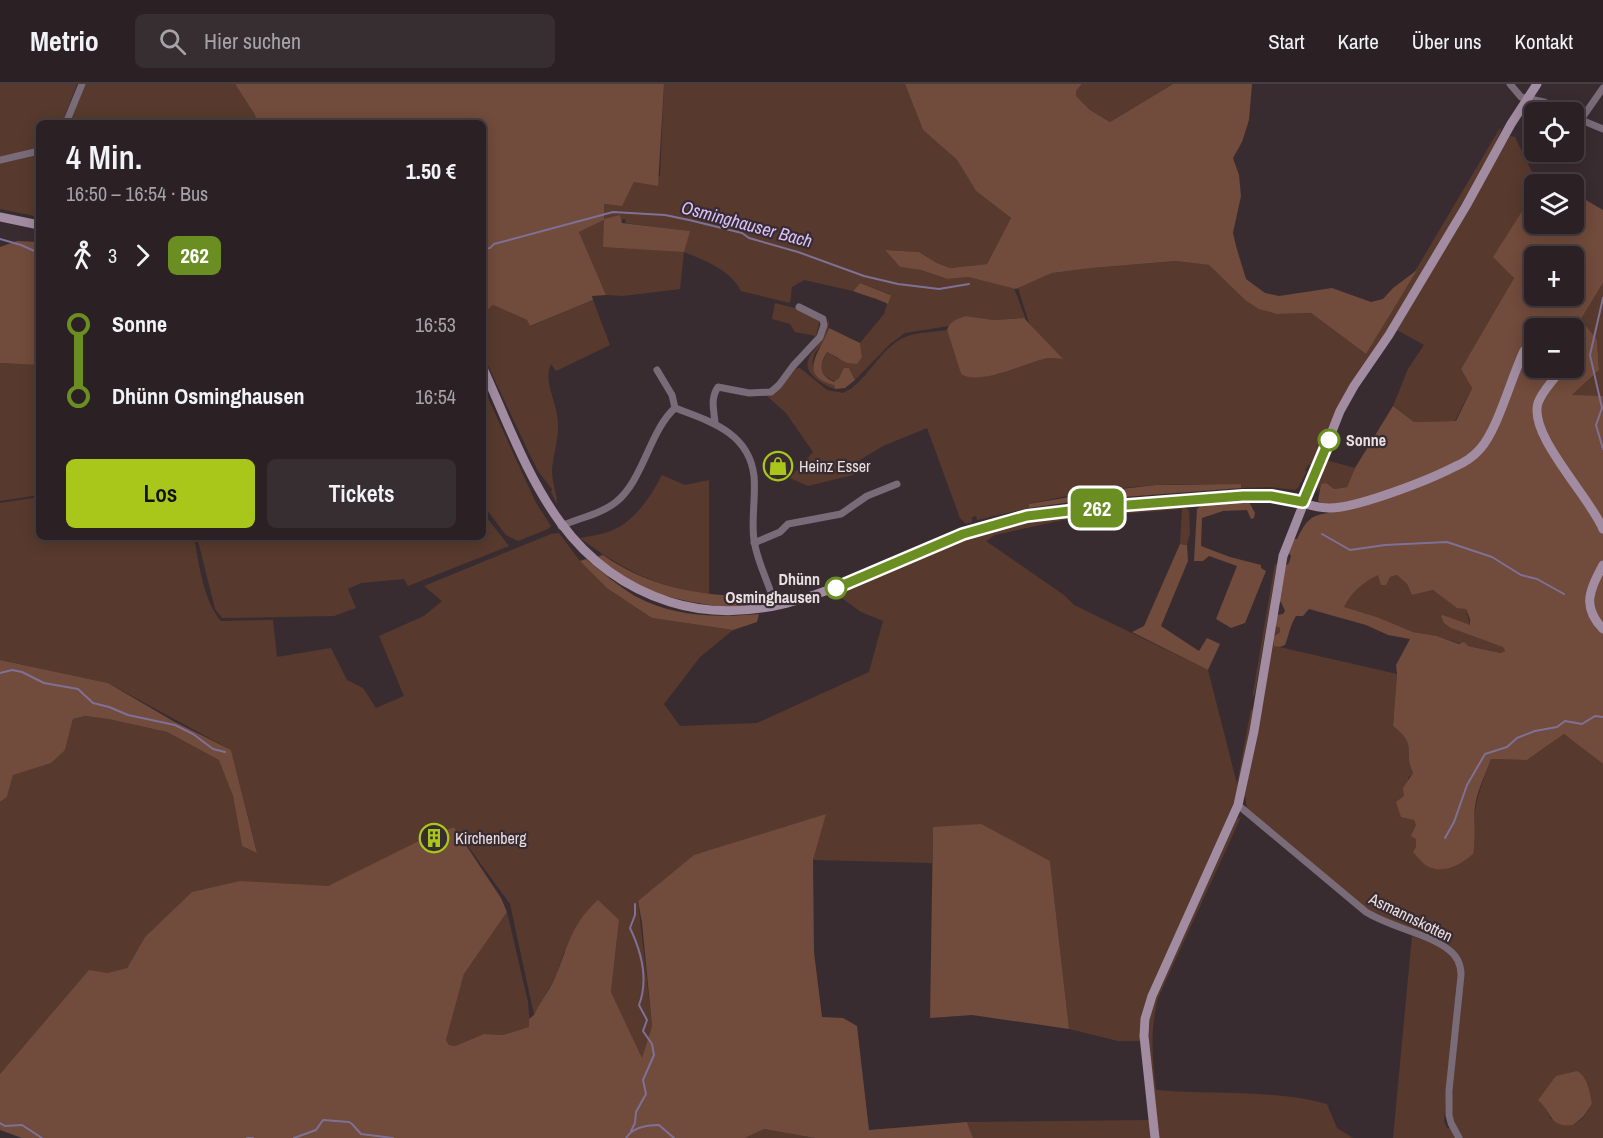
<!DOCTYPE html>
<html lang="de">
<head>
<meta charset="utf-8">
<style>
  :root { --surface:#2b2125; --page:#372e32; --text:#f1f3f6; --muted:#a6a3a7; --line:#473e42; --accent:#a9c71a }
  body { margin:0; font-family:"Archivo Narrow",sans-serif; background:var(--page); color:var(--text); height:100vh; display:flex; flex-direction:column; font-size:22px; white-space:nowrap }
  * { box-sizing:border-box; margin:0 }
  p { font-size:20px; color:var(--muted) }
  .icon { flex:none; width:33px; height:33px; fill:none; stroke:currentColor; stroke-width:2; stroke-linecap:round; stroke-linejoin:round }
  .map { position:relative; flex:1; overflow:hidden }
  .side { position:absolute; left:36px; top:36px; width:450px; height:420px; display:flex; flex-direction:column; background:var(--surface); border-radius:9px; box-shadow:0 3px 15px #0003,0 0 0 2px var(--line) }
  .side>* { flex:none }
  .badge { padding:0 12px; border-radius:9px; font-size:21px; line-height:39px }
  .controls { position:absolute; left:1524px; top:18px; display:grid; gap:12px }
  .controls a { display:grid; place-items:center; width:60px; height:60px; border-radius:9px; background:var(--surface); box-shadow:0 3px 15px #0003,0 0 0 2px var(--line); font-size:30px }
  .map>.badge { position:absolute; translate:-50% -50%; box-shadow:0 0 0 3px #fff }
  .legs { display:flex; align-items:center; gap:9px; height:66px; padding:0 30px; font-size:20px }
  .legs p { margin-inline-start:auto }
  .overview { display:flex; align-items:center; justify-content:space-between; height:102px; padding:0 30px }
  h1 { font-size:33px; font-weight:600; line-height:45px }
  .button { display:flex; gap:12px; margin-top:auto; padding:12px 30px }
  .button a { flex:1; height:69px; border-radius:9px; background:var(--accent); color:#111; font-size:24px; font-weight:600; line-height:69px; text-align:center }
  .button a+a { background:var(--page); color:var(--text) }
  ul { padding:0 30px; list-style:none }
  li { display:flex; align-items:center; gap:21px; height:72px; font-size:22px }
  li i { display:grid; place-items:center; width:9px; height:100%; margin:0 8px; background:currentColor }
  li i::after { content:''; width:15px; height:15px; margin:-8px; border:4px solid; border-radius:50%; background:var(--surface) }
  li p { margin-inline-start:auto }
  li:first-child i { background:linear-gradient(#0000 50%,currentColor 0) }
  li:last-child i { background:linear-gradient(currentColor 50%,#0000 0) }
  header { display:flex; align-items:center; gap:36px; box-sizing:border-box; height:84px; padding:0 30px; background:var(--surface); border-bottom:2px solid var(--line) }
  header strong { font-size:28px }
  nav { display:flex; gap:33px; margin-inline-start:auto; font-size:21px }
  .search { width:420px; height:54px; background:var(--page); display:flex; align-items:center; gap:15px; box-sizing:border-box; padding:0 21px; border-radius:9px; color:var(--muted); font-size:22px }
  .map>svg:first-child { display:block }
</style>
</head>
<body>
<header>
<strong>Metrio</strong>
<div class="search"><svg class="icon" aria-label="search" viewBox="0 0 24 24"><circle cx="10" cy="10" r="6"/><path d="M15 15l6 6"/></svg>Hier suchen</div>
<nav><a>Start</a><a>Karte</a><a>Über uns</a><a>Kontakt</a></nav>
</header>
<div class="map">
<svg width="1603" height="1054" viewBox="0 0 1603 1054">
  <rect width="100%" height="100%" fill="#392c31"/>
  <!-- green -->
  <path fill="#573a2d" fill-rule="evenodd" d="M0,0H77L62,39H39V63L0,73Z
    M85,0H235L255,31L257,39H69Z
    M664,0H905L923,46L957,76L976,107L1011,134L987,180L950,184L937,179L919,168L885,166L900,183L921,186L946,195L968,193L1014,204L1026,236L1024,234L994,236L966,232L949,242L905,249L890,260L855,296L849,284L835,298L822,290L820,284L827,268L838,275L862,273L860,259L884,230L890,210L860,199L853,207L804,196L792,203L790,219L741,207C732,187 704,176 684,168L680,205L623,212L606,211L579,148L604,136L603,120L622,121L634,98L660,92ZM620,131L621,139L622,135H625L626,139H624L689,147L603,163Z
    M1082,0H1173L1110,38L1090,26L1076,12V7Z
    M1500,44L1501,46L1492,67L1317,372L1310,381H1308L1305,386L1307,387L1298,404L1295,406L1269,403L1241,404V400C1213,401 1185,399 1157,401C1115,404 1071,410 1029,420V424L977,436L976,432L972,433V438L966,440L960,434L927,344L883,362L850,382L853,391L808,402L790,394L813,368L786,329L767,312L770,311L793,285L800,284L827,306L843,309C867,299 879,264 905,253C918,248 934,248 947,246L961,290H998L1047,274L1062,275L1029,239L1018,204L1052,189L1092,184L1176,177L1209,181L1245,216L1277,230L1311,229L1366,270Z
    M1510,52L1515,53L1538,100H1534V108L1494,172L1514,194L1461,285L1472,303L1455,337L1414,338L1393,322L1408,285L1424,261L1397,246Z
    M39,71V133L0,125V79Z
    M1603,199V312H1571L1599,286L1597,256L1581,235Z
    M593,216L610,261L556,287L551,280C544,296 553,310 556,326C562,352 553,364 552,388C552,399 557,409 557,420L551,408L552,405L538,387L529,369L483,271V230L493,221L527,236L531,242Z
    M775,219L799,225L820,236L816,252L795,248L790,240L772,235Z
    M829,235C829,242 828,247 826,253C823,260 818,264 815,269C807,285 820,297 834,301L835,305C825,302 804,290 808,277C809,271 815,266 818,261C822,252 825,243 829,235Z
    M0,279L39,281V411L0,417Z
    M483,303L536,419L551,442L548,445L518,457L506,451L483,421Z
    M1326,376L1355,384L1347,403L1334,405L1321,400L1318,409C1315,398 1322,386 1326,376Z
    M662,391L685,401L709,396V510C657,504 622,485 580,454C589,452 599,451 608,448C633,440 650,414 662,391Z
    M39,413V453H194C199,480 203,516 221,537L273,536L277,573L331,564L347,596L363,604L376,624L404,612L379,552L424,532L442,517L424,502L551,450L559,449L580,477L652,534L733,546L700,573L664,620L680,642L757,639L869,588L883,537L861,528L835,509C885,488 933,463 984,447C1047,428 1115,426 1180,421L1189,426L1190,449L1187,461L1180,460L1182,425L1072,434L995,451L986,457L1064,511L1074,521L1208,586L1237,700L1251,625L1253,627L1236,717L1186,829L1141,957H1118L1069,945L1050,777L933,743L932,779L813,776L825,730L638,817L652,942L642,975L611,908L619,836L564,868L556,892L534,931L510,820L454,743L328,802L145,853L127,884L107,889L27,959L0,990V718L7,713L13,691L65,666L73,635L85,632L108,635L167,648L220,676L233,712L242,762L257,768L231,666L108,599L0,576V419Z
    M483,429L509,462L408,502L404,495L361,499L348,505L356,524L334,532L222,534L215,525L197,453H483Z
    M1275,479L1277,481L1255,609L1252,615Z
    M1378,490L1390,493L1397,491L1407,500L1412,511L1433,506L1466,525L1470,541L1461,539L1444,531L1503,563L1505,567L1502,569L1468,562L1437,552L1413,548L1377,533L1343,523C1351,508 1364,498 1378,490Z
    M1274,541L1280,544V548L1275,551V562L1397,590L1393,642C1419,663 1402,666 1413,689L1408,694L1416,741V763L1475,760C1471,724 1479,708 1491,675L1527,676L1564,650L1603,680V1054H1462L1453,1039L1451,1023L1464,885L1457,871L1367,826L1247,725L1245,712ZM1543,1020H1592L1583,1034L1573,1041L1551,1035Z
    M1241,733L1158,914C1150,947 1152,972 1156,1006C1212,1011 1272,1005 1327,1020L1337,1044L1353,1054H1159L1148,963L1150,934L1156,913L1237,735Z
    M507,828L528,918L530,943L503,951L484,950L455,962L449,961L446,956L464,890Z
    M1412,852C1430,859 1450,864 1458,883L1444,1037L1447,1044H1450L1457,1054H1393Z
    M1149,1036L1151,1054H973L967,1038Z
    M764,1045L815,1054H745Z"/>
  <!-- forest -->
  <path fill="#714b3b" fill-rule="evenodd" d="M235,0H664L658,102L634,98L622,122L604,120V135L620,131L622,139L690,147L684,168L603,163L604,136L579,148L606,211L592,212L593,216L530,242L527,236L493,221L483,230V39H257L255,31Z
    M905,0H1082L1076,7V12L1090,26L1110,38L1173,0H1252L1249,36L1242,58L1233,74L1239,91L1241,112L1233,149L1236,162L1246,195L1265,209L1279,212L1332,204L1371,218L1383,215L1393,204L1417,186L1366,270L1311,229L1277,230L1259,225L1245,216L1209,181L1176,177L1092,184L1052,189L1016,205L968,193L947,195L921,186L900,183L885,166L919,168L937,179L950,184L987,180L1011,134L976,107L957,76L923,46Z
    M1534,108V140H1574V109L1603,126V199L1581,235L1597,256L1599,286L1572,311L1603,312V680L1564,650L1527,676L1491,675C1486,689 1479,703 1476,717C1472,734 1477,752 1473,770C1462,780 1443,791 1427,782C1422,779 1417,772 1413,768L1416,763V755L1411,752L1416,741L1414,736L1401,733L1396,718L1404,712L1403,704L1413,689C1402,665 1419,663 1393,642L1397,590L1396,581L1410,555L1388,551L1366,541L1309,525L1303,532H1296C1290,541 1289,551 1285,561L1280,563L1274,562L1273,553L1280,548V544L1274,541L1276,531L1283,530L1285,527L1281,518H1278L1283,484L1289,479L1291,472L1288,468L1292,455H1297C1306,438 1309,431 1329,429L1330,423L1318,417L1321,400L1326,399L1334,405L1347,403L1355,384L1393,322L1414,338L1456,337L1472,304L1461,285L1514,194L1493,173ZM1534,172H1574V212H1534ZM1534,244H1574V284H1534ZM1378,491L1381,501H1386L1390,493L1397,491L1407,500L1412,511L1433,506L1457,524L1466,525L1470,535V541L1443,531L1441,532L1444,539L1451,544L1503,563L1505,567L1501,569L1468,562L1464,558L1459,560L1437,552L1413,548L1377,533L1344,523C1351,508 1364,498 1378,491Z
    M17,157L39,158V281L0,279V163Z
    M860,199L891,211L888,220C877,214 865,212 853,207Z
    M966,232L994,236L1024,234L1063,275C1056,275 1049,273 1044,275C1023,280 980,302 961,290L947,246C950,237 957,235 966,232Z
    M829,244L860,259L862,273L857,280L847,279L827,268C819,282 818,290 834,298L839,294L844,284H849L855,296L845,304L835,305L834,301C795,291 822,266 829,244Z
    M1241,400V404L1085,416L1029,424V420L1104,407L1156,401Z
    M1248,416L1255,429L1254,434L1251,435L1247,426L1223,427L1202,434L1201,462L1230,473L1261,481V484L1266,487L1245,539L1231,544L1216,535L1237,482L1209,472L1203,477H1194L1197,425L1204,419Z
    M1180,460L1187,461L1188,477L1161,542L1199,567L1207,554L1220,560L1208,586L1132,548L1144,542Z
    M603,471C650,504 703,513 759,512L765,508C767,538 673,515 656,509C635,502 615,486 597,473Z
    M586,475C602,488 618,502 635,512C674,533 716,534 759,530L757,538L733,546L652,534L607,504L580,477Z
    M0,576L108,599L173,637L231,666L257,769L242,762L233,712L219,676L167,648L108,635L85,632L73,635L65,666L51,679L13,691L7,713L0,718Z
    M826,730L813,776L814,868L822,933L843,934L857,942L869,1046L967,1038L973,1054H815L764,1045L745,1054H22L0,1046V990L89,886L107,889L127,884L145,853L192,808L240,797L328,802L425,754L454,743L501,814L507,828L464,890L446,956L449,961L455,962L484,950L503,951L529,943V935L534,931C540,918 549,907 555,894C568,863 571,840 598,816L619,836L611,908L642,974L652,942L642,839L638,817L694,771Z
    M981,740L1050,777L1069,945L972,931L930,934L933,743Z
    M1577,987C1588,993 1590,1009 1592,1020L1583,1033L1573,1041C1549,1044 1552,1028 1538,1016L1556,992Z"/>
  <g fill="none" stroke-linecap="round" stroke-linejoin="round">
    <!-- stream -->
    <path stroke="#7f7196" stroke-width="2" d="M0,155L21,161L39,169
      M483,165L490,164L494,160L613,128L665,131L689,136L742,149L749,154L798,168L864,192L898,200L939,205L969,200
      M1603,214L1590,271L1602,324L1596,341L1603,365
      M1322,450L1350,466L1385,461L1447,458L1492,473L1521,491L1537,495L1564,510
      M0,589L12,586L22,588L44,599L78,605L93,619L109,623L128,631L175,641L193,650L213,665L225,668
      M1445,754L1454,738L1467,701L1485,670L1507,663L1517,654L1535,647L1557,643L1565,637L1582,640L1595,632L1603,633
      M0,1039L5,1042L22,1041L42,1054
      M631,1047L635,1039L636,1028L646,1010L643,996L654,971L652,960L643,947L647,936L639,921C649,895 641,867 630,844L635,831V820
      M247,1054H253
      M294,1054L316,1046L323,1036L349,1038L352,1040L361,1050L393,1054
      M626,1054C633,1043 647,1041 659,1041L674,1054"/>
    <!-- minor -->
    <path stroke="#796b78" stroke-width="7" d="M1510,0L1521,13L1544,18L1564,28
      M1574,33L1603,45
      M1580,37L1603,4
      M66,39L82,0
      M0,76L39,67
      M657,286L672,311L675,324
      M715,339C714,326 710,315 718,303L749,309L771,308L779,301L793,282L820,253L824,241L823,235L799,223
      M561,442C579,434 601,430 616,418C643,397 650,346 675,324C709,337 749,348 754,392C756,413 751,435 754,456C757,479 770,500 775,522
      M754,459L780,448L788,440L841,430L867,412L897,400
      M1238,721L1366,828C1390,843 1429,850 1449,866C1457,872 1461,881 1461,891L1449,1007V1031L1451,1039L1459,1054"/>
    <!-- secondary -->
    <path stroke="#a28ca1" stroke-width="9" d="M0,133L39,141
      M483,284C527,382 557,482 670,518C769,549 858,491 947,455C973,445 999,438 1026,432C1072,424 1119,422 1165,418C1197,415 1228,411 1260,411C1284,411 1305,423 1328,424C1355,425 1429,396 1454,383C1464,379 1473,373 1480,365C1498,345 1511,294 1524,267L1534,256
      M1561,284C1555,296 1543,305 1538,319C1528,351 1590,413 1603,445
      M1603,481C1590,506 1581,522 1603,545
      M1155,1054L1144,952L1145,935L1152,912L1238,721L1254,647L1283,472L1340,327L1354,302L1389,251L1466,122L1511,40L1537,0"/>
  </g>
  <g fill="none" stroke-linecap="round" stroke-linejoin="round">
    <!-- line-1 casing -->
    <g stroke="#fff" stroke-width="14">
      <path id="line-1" d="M836,504L963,450L1027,432L1102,423L1243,412H1271L1303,418L1329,356"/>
    </g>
    <!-- line-1 -->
    <use href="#line-1" stroke="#6b8e23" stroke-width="9"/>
  </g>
  <!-- icons -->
  <defs>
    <g id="shop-ring" transform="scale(1.5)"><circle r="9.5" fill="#392c31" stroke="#a9c71a" stroke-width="1.5"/><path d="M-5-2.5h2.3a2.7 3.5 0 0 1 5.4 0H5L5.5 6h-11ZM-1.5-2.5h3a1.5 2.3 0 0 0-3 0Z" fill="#a9c71a"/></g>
    <g id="building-ring" transform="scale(1.5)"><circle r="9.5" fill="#392c31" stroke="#a9c71a" stroke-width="1.5"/><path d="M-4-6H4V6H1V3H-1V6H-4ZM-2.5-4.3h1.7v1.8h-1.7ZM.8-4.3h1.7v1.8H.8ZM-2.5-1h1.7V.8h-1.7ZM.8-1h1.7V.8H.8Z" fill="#a9c71a"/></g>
  </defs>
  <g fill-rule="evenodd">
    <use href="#shop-ring" x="778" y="382"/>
    <use href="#building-ring" x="434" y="754"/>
  </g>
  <!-- markers -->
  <g fill="#fff" stroke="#6b8e23" stroke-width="3">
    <circle cx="1329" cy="356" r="10"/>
    <circle cx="836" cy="504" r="10"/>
  </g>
  <g text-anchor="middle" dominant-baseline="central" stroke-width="4.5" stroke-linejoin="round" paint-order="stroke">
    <!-- stop labels -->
    <g font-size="16" font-weight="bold" fill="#e9dfe3" stroke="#392c31" text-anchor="start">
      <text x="1346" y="356">Sonne</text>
      <text x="820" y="495" text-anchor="end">Dhünn<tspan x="820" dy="18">Osminghausen</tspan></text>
    </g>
    <!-- poi labels -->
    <g font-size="16" fill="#e9dfe3" stroke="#392c31" text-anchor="start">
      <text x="799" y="382">Heinz Esser</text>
      <text x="455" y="754">Kirchenberg</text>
    </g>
    <!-- street labels -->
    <g font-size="16" fill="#e9dfe3" stroke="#392c31">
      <text transform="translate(1411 833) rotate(26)">Asmannskotten</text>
    </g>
    <!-- water labels -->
    <g font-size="18" font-style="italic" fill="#d9c2ff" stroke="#392c31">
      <text transform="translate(747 140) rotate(15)">Osminghauser Bach</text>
    </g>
  </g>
</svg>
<div class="controls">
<a><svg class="icon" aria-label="locate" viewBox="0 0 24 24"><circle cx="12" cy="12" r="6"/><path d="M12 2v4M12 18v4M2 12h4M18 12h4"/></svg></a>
<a><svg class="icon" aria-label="layers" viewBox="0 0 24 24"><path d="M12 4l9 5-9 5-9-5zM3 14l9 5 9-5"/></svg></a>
<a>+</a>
<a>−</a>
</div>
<b class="badge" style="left:1097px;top:424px;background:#6b8e23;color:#fff">262</b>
<section class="side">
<div class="overview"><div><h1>4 Min.</h1><p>16:50 – 16:54 · Bus</p></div><b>1.50 €</b></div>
<div class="legs"><svg class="icon" aria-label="walk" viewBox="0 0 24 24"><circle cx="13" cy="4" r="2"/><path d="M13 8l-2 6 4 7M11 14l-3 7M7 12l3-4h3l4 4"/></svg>3<svg class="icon" aria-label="forward" viewBox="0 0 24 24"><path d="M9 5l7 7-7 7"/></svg><b class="badge" style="background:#6b8e23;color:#fff">262</b></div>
<ul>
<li><i style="color:#6b8e23"></i><b>Sonne</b><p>16:53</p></li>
<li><i style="color:#6b8e23"></i><b>Dhünn Osminghausen</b><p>16:54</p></li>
</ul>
<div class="button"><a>Los</a><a>Tickets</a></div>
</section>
</div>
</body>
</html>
